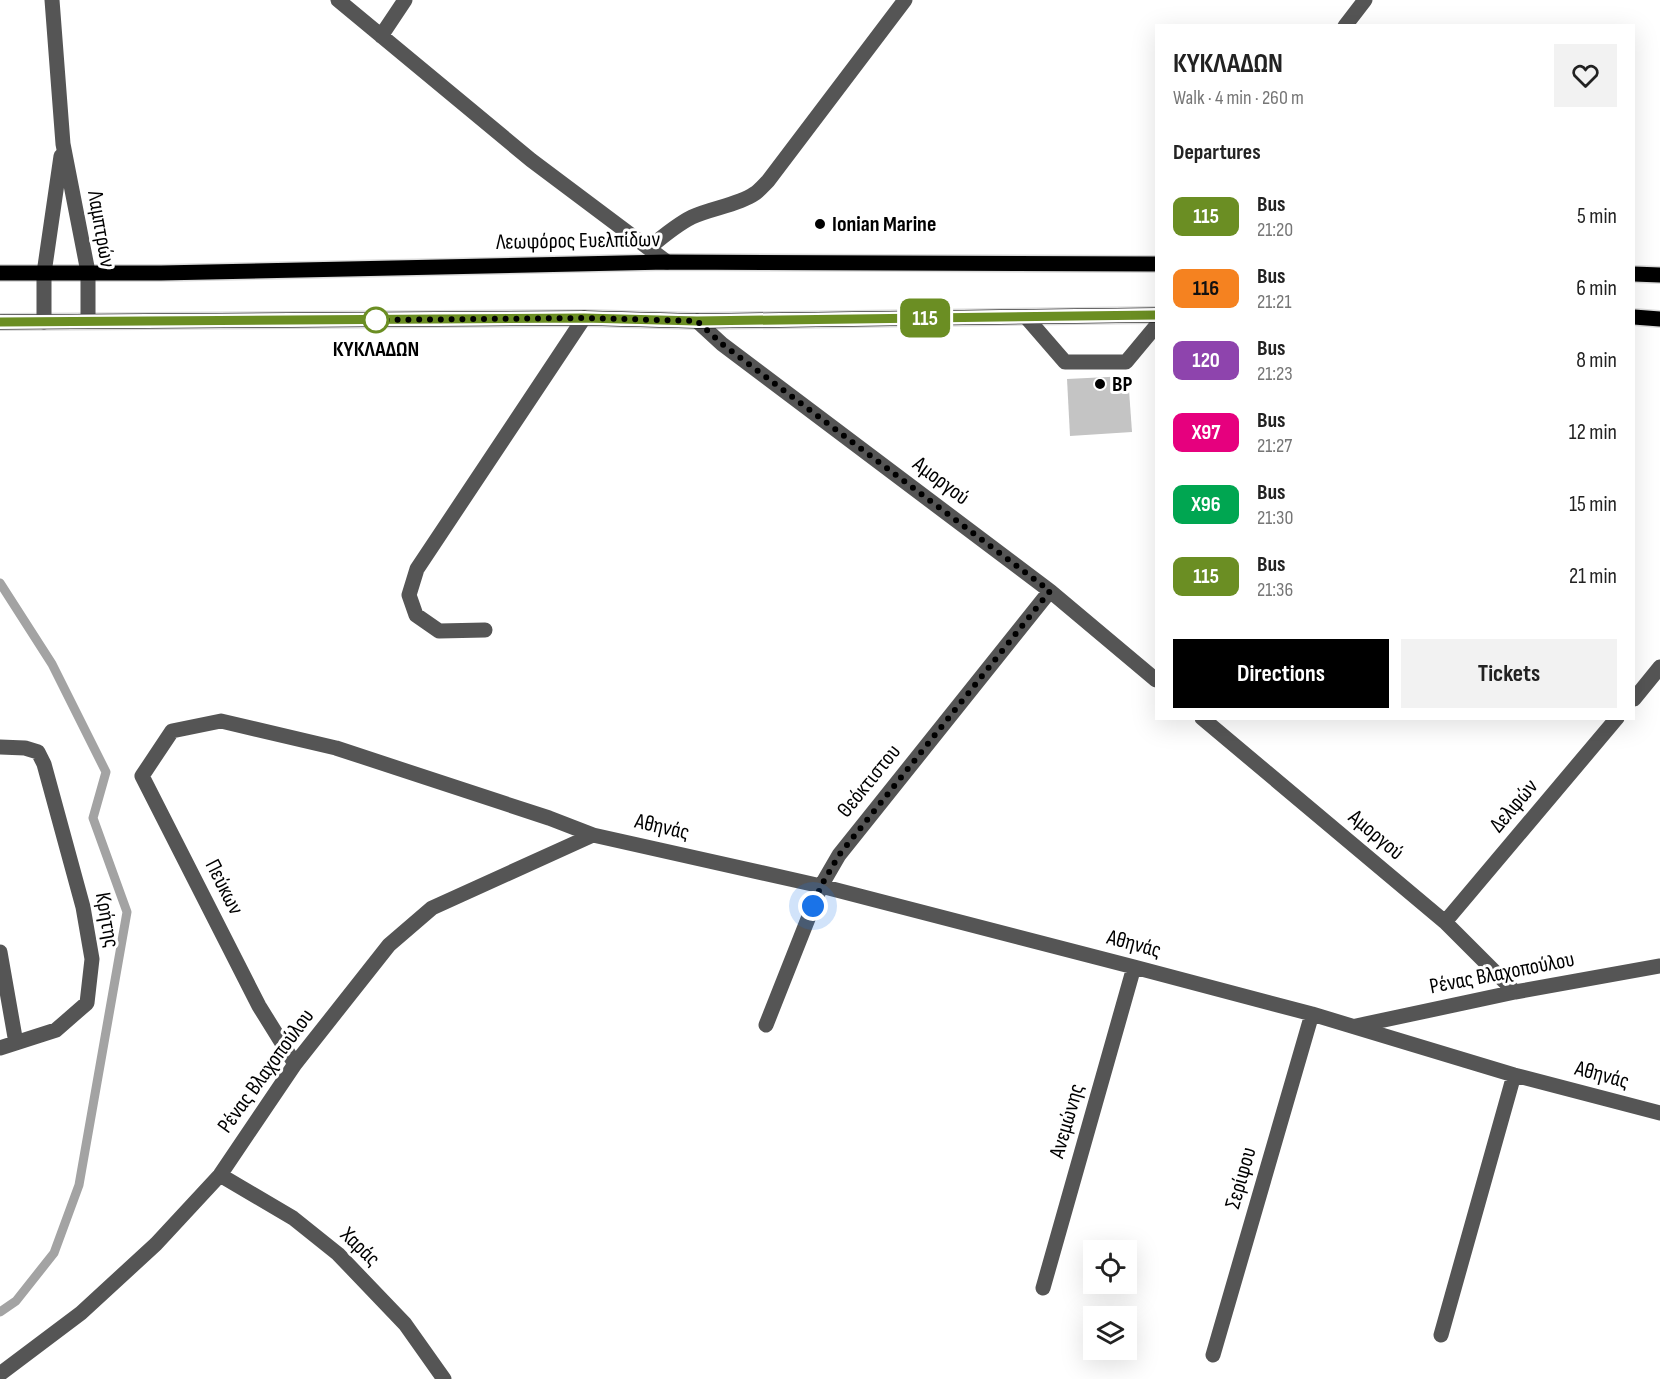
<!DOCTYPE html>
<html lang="en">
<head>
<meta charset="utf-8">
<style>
  :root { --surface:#fff; --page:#f2f2f2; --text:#222; --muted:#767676; --accent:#000 }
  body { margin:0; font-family:"Sofia Sans Condensed",sans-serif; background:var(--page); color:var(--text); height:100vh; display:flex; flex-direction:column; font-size:22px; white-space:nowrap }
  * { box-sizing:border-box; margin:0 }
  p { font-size:20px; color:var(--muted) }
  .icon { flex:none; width:33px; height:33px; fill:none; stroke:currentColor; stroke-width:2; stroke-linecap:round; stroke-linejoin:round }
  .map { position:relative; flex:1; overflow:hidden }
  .side { position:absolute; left:1155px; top:24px; width:480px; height:696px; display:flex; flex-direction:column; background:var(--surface); border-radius:0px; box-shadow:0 6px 24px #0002 }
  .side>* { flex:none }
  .badge { padding:0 12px; border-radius:9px; font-size:21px; line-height:39px }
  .fabs { position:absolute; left:1083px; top:1240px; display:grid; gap:12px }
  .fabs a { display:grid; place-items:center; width:54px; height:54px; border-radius:0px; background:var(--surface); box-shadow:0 6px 24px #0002; font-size:30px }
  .you { position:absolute; width:30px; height:30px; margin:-15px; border:4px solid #fff; border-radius:50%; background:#1a73e8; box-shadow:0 0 0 9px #1a73e833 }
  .map>.badge { position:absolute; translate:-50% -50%; box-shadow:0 0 0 3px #fff }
  h2 { padding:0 18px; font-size:22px; line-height:54px }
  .round { display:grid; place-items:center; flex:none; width:63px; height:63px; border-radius:0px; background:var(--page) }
  .headline { display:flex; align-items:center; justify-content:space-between; height:102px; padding:0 18px }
  h1 { font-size:28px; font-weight:700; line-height:45px }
  .action { display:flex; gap:12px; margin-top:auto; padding:12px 18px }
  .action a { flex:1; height:69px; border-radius:0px; background:var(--accent); color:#fff; font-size:24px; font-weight:700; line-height:69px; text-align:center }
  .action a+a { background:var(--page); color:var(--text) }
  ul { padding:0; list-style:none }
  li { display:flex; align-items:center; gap:18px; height:72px; padding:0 18px }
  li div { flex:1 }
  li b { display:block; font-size:22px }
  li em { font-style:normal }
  li .badge { min-width:66px; font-weight:700; text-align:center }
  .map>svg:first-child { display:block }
</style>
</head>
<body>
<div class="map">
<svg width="1660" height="1379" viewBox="0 0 1660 1379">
  <rect width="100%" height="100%" fill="#fff"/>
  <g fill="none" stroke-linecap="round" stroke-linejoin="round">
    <!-- stream -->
    <path stroke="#a3a3a3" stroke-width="9" d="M0,583L52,664L106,772L93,818L127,912L79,1185L54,1253L16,1301L0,1312"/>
  </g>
  <!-- building -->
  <path fill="#c4c4c4" d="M1128,376L1132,432L1070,436L1067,379Z"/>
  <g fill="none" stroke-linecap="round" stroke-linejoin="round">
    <!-- major casing -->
    <g stroke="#dbdbdb" stroke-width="18">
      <path id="major" d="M0,273H161L667,262L1156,264
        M1634,274L1660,275
        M1634,317L1660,319
        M0,322L584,318L697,321L1156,315"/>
    </g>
    <!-- minor -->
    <path stroke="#555" stroke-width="15" d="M52,0L63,144L88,272V321
      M338,0L531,160L667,262
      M1345,26L1365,0
      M381,36L405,0
      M649,248C662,237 676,225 692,217C711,208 738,205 754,194C759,191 764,185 768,181L905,0
      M1026,317L1065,362H1126L1156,326
      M697,321L722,344L1050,591L1156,680
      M44,322V273L61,156
      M485,630L439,631L416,615L409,595L417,569L584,318
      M1634,699L1660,667
      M1202,718L1445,922L1515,992
      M0,747L25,748L38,752L44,764L83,907L92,959L87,1003L56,1030L0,1048
      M1445,922L1617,718
      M0,952L16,1043
      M766,1025L821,886L839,855L1050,591
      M1356,1026L1515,992L1660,966
      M295,1064L259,1006L142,776L172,731L221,721L336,748L549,818L593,835L821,886L1134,967L1312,1014L1514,1075L1660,1113
      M220,1175L293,1218L338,1254L405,1324L444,1379
      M1043,1288L1134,967
      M1441,1335L1514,1075
      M1213,1355L1312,1014
      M0,1374L81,1313L156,1244L220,1175L295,1064L389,945L432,908L593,835"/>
    <!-- major -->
    <use href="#major" stroke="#000" stroke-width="15"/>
  </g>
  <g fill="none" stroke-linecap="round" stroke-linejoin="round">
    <!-- line casing -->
    <g stroke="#fff" stroke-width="14">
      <path id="line" d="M0,322L584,318L697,321L1156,315"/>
    </g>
    <!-- line -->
    <use href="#line" stroke="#6b8e23" stroke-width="9"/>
    <!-- walk -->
    <path stroke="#000" stroke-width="6" stroke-dasharray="0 10.8" d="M376,320L584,318L697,321L722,344L1050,591L839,855L821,886L813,906"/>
  </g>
  <!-- markers -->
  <g fill="#000" stroke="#fff" stroke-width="2">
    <circle cx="820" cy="224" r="6"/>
    <circle cx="1100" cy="384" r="6"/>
  </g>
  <circle fill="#fff" stroke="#6b8e23" stroke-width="3" cx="376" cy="320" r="12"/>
  <g text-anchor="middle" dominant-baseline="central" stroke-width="6" stroke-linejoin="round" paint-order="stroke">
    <!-- poi labels -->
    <g font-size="22" font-weight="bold" fill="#000" stroke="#fff" text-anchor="start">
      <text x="832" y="224">Ionian Marine</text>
      <text x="1112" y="384">BP</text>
    </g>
    <!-- street labels -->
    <g font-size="22" fill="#000" stroke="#fff">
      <text transform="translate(101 229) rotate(80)">Λαμπτρών</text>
      <text transform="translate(578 241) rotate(-1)">Λεωφόρος Ευελπίδων</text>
      <text transform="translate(941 481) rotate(37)">Αμοργού</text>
      <text transform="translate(869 781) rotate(-51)">Θεόκτιστου</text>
      <text transform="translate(1514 806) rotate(-50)">Δελφών</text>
      <text transform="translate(662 827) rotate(13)">Αθηνάς</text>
      <text transform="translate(1376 835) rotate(40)">Αμοργού</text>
      <text transform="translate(224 887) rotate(63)">Πεύκων</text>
      <text transform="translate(107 920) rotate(80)">Κρήτης</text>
      <text transform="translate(1134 944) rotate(15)">Αθηνάς</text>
      <text transform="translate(1502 973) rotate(-11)">Ρένας Βλαχοπούλου</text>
      <text transform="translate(266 1071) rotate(-54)">Ρένας Βλαχοπούλου</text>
      <text transform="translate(1602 1075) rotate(15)">Αθηνάς</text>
      <text transform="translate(1067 1121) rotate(-74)">Ανεμώνης</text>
      <text transform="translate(1241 1178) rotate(-74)">Σερίφου</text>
      <text transform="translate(360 1247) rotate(44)">Χαράς</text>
    </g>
    <!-- stop labels -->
    <g font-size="22" font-weight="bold" fill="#000" stroke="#fff">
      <text x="376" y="349">ΚΥΚΛΑΔΩΝ</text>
    </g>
  </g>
</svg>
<div class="fabs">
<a><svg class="icon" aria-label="locate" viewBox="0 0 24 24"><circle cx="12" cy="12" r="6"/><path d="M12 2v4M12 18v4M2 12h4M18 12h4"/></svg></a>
<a><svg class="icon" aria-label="layers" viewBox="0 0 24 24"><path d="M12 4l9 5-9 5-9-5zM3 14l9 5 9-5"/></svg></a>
</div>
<div class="you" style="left:813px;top:906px"></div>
<b class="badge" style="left:925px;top:318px;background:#6b8e23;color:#fff">115</b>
<section class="side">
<div class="headline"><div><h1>ΚΥΚΛΑΔΩΝ</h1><p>Walk · 4 min · 260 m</p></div><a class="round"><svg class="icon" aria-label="heart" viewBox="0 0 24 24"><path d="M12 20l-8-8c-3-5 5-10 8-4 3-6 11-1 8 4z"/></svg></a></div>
<h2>Departures</h2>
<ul>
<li><span class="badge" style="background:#6b8e23;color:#fff">115</span><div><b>Bus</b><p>21:20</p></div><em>5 min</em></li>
<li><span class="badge" style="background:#f58220;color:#111">116</span><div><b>Bus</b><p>21:21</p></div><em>6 min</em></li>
<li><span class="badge" style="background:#8e44ad;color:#fff">120</span><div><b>Bus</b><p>21:23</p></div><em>8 min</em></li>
<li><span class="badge" style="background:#e6007e;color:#fff">X97</span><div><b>Bus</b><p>21:27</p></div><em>12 min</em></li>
<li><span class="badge" style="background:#00a651;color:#fff">Χ96</span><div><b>Bus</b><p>21:30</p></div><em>15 min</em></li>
<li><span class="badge" style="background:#6b8e23;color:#fff">115</span><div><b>Bus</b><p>21:36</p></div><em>21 min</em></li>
</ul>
<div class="action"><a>Directions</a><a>Tickets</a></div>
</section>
</div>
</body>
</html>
